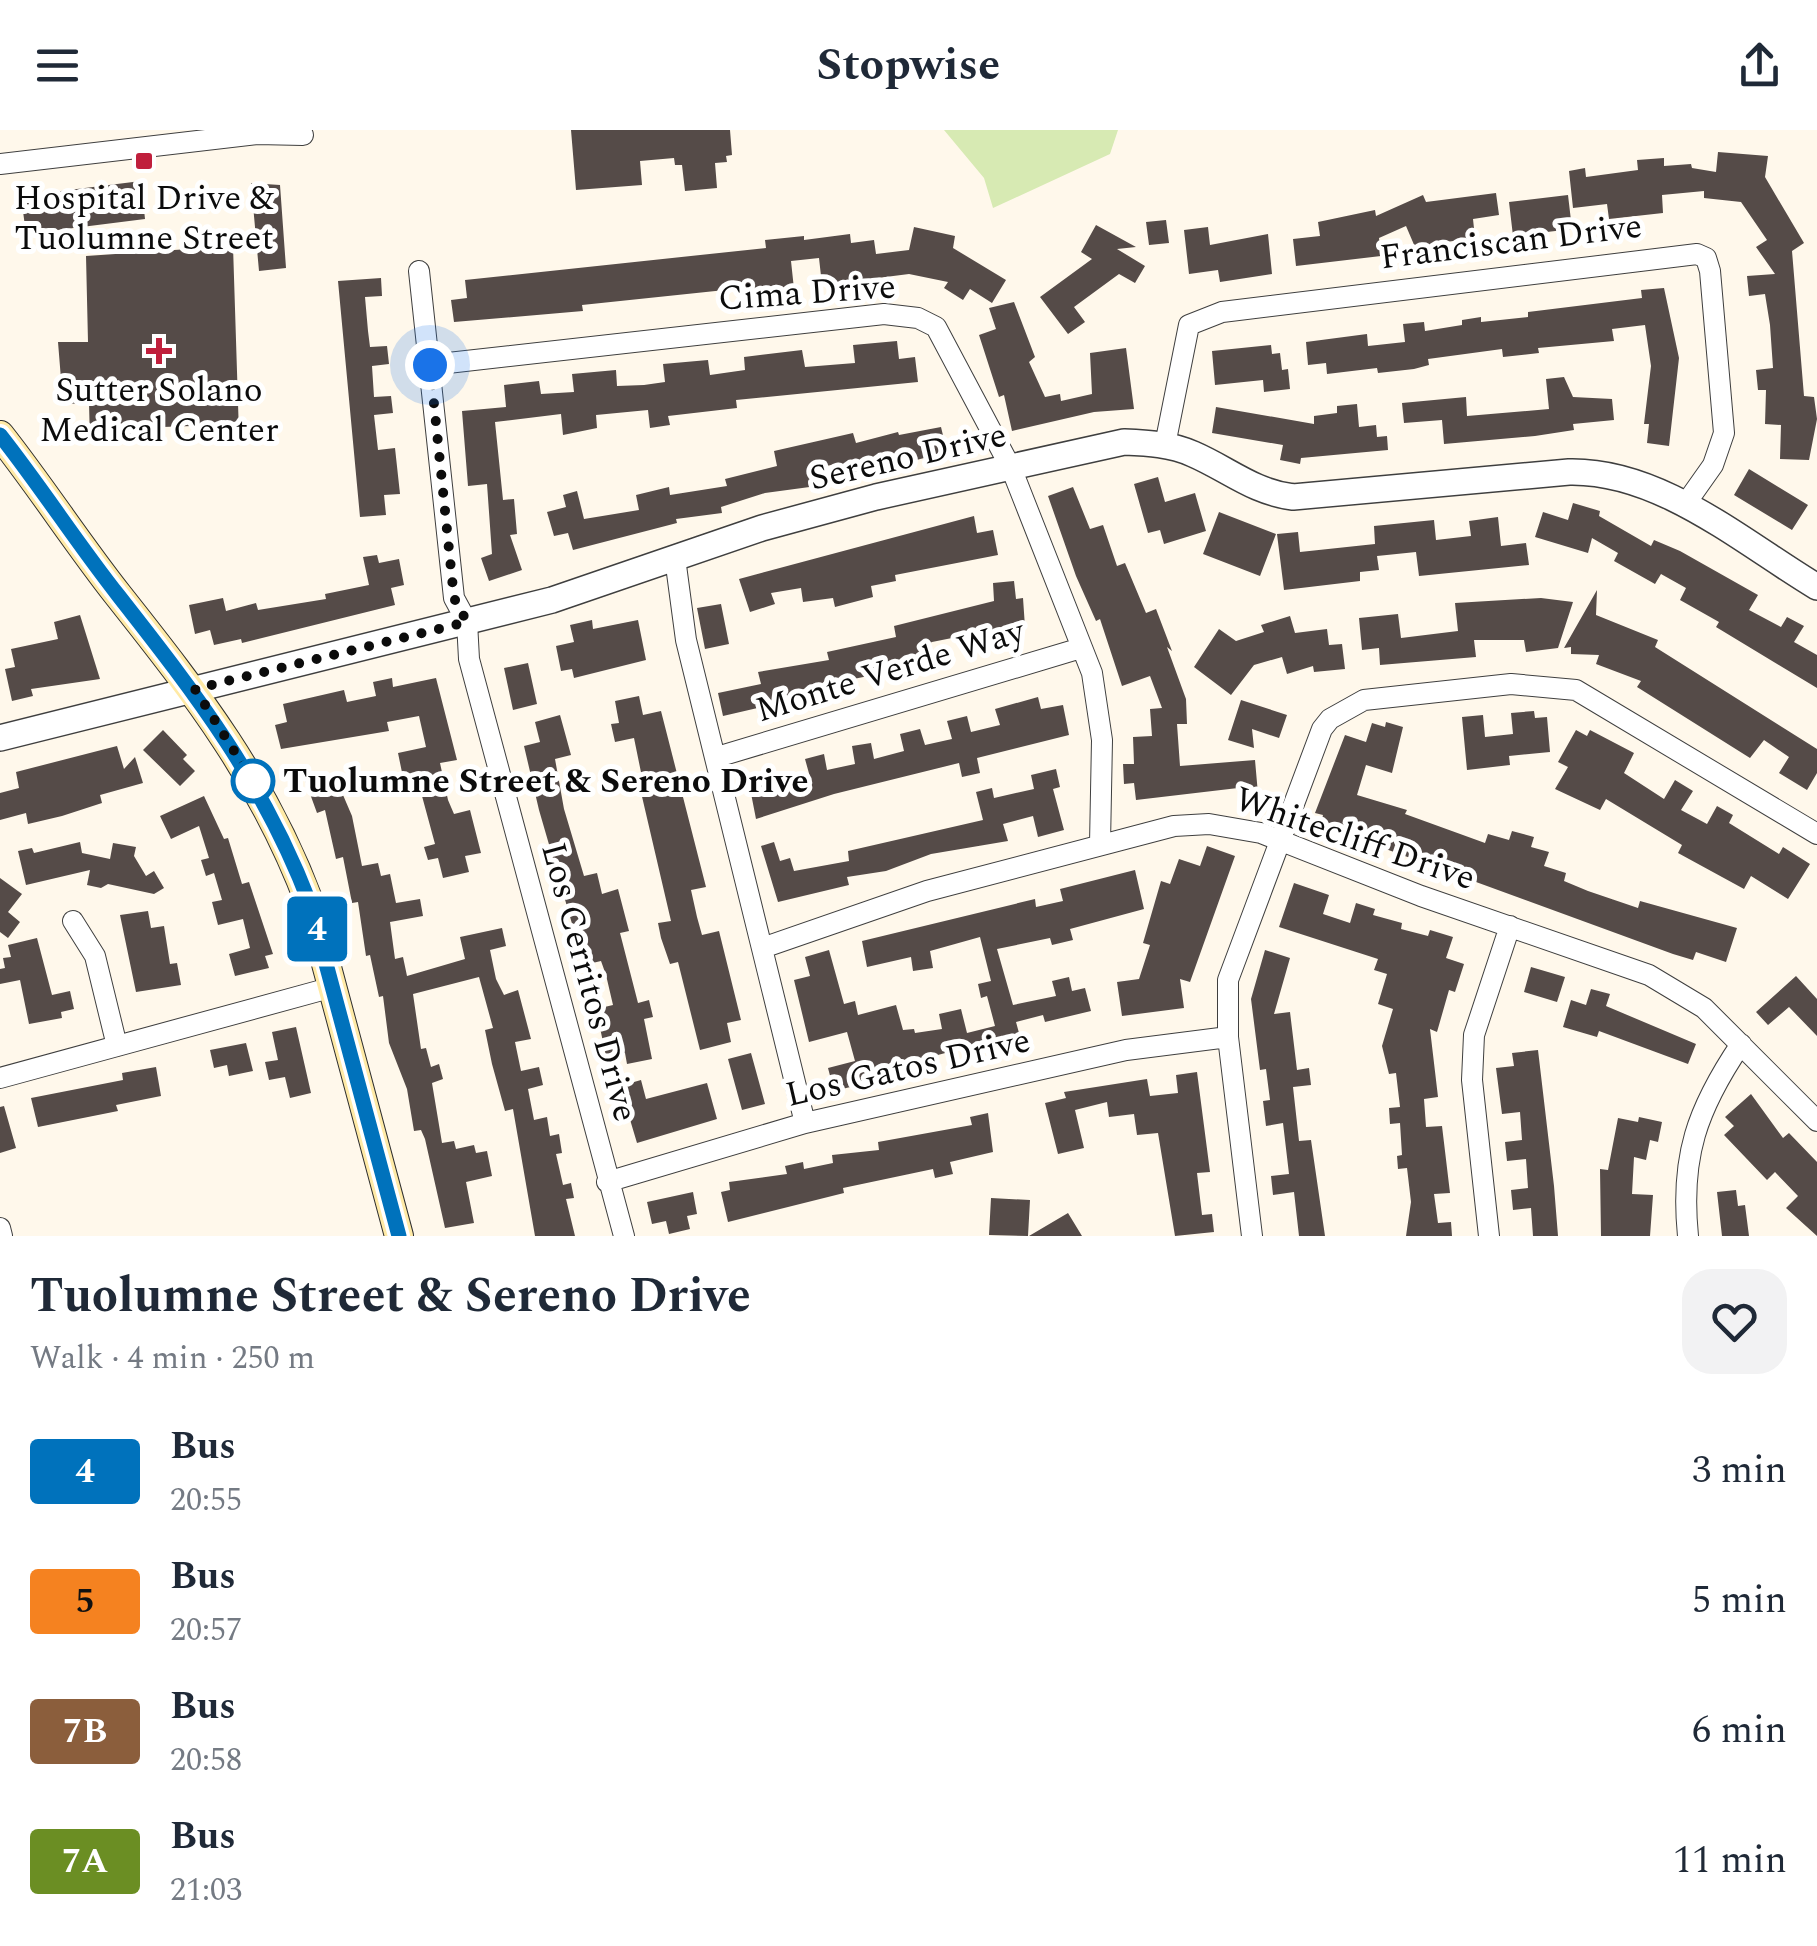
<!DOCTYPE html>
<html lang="en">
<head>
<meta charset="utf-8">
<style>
  :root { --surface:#fff; --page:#f2f2f3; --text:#1f2937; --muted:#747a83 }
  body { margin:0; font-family:Spectral,serif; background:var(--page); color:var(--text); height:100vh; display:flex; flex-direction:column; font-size:38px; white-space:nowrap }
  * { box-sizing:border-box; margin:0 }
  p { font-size:32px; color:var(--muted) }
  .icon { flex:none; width:55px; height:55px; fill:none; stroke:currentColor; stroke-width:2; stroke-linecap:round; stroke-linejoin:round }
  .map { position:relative; height:1106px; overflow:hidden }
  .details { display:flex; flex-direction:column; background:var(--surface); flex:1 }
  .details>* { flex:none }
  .badge { padding:0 20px; border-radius:8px; font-size:35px; line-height:65px }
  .you { position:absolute; width:50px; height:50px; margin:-25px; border:8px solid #fff; border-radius:50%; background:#1a73e8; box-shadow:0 0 0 15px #1a73e833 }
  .map>.badge { position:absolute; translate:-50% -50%; box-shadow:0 0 0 5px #fff }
  .round { display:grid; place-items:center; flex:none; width:105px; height:105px; border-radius:30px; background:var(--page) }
  .headline { display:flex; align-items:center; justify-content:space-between; height:170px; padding:0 30px }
  h1 { font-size:48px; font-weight:700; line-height:75px }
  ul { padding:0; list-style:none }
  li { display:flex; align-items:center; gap:30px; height:130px; padding:0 30px }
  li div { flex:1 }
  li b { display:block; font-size:38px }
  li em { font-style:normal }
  li .badge { min-width:110px; font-weight:700; text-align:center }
  header { display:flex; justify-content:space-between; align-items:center; height:130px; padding:0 30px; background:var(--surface); font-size:45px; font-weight:700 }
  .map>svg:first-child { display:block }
</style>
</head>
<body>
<header><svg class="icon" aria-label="menu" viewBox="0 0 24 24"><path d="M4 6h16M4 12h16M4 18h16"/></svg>Stopwise<svg class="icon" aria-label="share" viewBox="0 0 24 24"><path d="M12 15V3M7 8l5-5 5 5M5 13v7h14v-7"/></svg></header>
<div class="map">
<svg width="1817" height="1106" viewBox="0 0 1817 1106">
  <rect width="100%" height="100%" fill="#fff8eb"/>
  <!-- green -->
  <path fill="#d7eab3" d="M944,0H1118L1110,24L993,78L984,48Z"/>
  <!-- building -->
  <path fill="#554b48" d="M571,0H730L732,25L726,26L727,32L715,33L717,58L685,61L682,35H675L674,28L640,31L642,55L576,60Z
    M1718,22L1768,26L1765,47L1804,113L1792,121L1804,266L1814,267L1817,289L1809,330L1780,329L1781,295L1765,294L1766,260H1758L1756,240L1773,238L1770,195L1765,164L1749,166L1747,146L1775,144L1756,117L1767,110L1741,72L1704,68V61L1662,65L1663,83L1609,89L1607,74L1573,78L1569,41L1585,38L1586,47L1638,40L1637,30L1664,28V36L1691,34L1692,38L1716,42Z
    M141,51L145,89L26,104L21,66Z
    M251,53L280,55L286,138L259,141Z
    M1496,63L1499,85L1473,89L1475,108L1446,112L1418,124L1406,96L1379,108L1381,126L1296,136L1293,109L1320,106L1318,92L1375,80L1376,86L1423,65L1426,72Z
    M1568,65L1572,99L1513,106L1509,72Z
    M1166,90L1169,113L1149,115L1146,92Z
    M1096,95L1136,117L1117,119L1145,136L1135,153L1119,144L1074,177L1085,192L1068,204L1040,167L1092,129L1081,122Z
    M914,97L955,106L953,118L1006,150L992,173L970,159L963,170L944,158L948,152L909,144L822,155L819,128L791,131L794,159L725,160L582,175L583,181L454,192L451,170L467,168L465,150L766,118L765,110L804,106V110L850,104L851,113L874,110L876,124L909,120Z
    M1208,97L1210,115L1268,104L1272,144L1220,152L1218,140L1189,144L1184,100Z
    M233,116L239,304L193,306V296L132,298L133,308L90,311L89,273L63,274L58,212H88L86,126Z
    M381,148L382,166L365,167L368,201L370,217L387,216L389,234L372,236L374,267L391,266L393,283L374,285L378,320L395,318L400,364L384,365L386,385L360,387L338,151Z
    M1664,158L1679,228L1669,316L1647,313L1649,294H1644L1651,236L1645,195L1612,199L1614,211L1538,218L1539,223L1503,227L1502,219L1428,229L1429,235L1414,239L1378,243L1377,238L1327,244L1326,233L1308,235L1306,212L1367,204L1368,216L1405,212L1403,194L1424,192L1425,201L1462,195V190L1481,187V192L1528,187V182L1642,168L1641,160Z
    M1014,172L1035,227L1029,232L1045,267L1060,264L1061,271L1092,264L1090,223L1126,218L1134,279L1094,282L1012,301L1004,265L999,267L979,205L996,199L989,178Z
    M897,211L899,229L915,227L918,252L736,270L737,278L668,286L670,295L650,298L648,280L596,285L597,298L563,305L561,284L495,292L503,370L514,369L517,404L510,405L522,440L489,451L481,428L492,424L487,354L468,356L462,281L506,277L504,255L539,251L541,264L574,262L572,244L616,240L617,256L644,255L665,252L663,234L708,230L710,245L745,240L744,227L802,220L805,237L855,233L853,215Z
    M1271,215L1272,224L1280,223L1282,240L1288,239L1290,259L1264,262L1263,250L1215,255L1212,221Z
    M1564,247L1573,267L1612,269L1614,290L1573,294L1574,300L1535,306L1444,314L1442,290L1404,293L1402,273L1466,267L1467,286L1549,279L1546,249Z
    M1357,274L1359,297L1376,295L1377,307L1387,306L1388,320L1301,328L1300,334L1280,330L1283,315L1212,303L1216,277L1314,294V286L1337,283V276Z
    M941,297L947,322L844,349L840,333L813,339L817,356L765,363L721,377L722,383L676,389L677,393L573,420L568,403L554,406L547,382L566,377L563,365L577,361L584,389L639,380L636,365L669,357L670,365L727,356L725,349L777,336L774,321L853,303L856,313L898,302L899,305Z
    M1749,339L1808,375L1792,400L1734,365Z
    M1158,347L1165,372L1195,363L1206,401L1164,414L1160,400L1148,403L1134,354Z
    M1073,357L1090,399L1103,395L1117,436L1125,433L1146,483L1156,479L1172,521L1167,517L1186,569L1187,594H1177L1180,636L1255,630L1258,664L1239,666L1238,658L1136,670L1134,653L1124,654L1123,634H1134L1133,607L1152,606L1150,579L1162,578L1150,546L1122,556L1100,489L1096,491L1076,446L1048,366Z
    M1573,373L1600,381L1599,386L1651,416L1654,410L1680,421L1758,465L1749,480L1781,497L1787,487L1804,496L1794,512L1817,525V558L1716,497L1719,492L1680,470L1686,458L1661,444L1655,454L1614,431L1618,423L1592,408L1588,423L1535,407L1543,382L1568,390Z
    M1219,382L1276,404L1260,446L1203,424Z
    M974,386L977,403L993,400L998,425L895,445L896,451L871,456L873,467L835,477L833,468L803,472L801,458L771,463L775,474L750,482L739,449Z
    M1498,387L1501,416L1526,413L1529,435L1419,446L1416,422L1377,426L1379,440L1360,442V451L1284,460L1277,404L1298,402L1300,422L1375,414L1374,396L1434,390L1436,410L1471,406L1469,391Z
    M377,425L379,433L399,429L404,455L391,458L395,475L242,513L241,509L214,515L210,500L195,504L189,475L223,468L226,481L256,473L258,480L326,469L325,464L369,455L363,427Z
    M1014,451L1016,469L1023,468L1025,497L986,501L990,517L971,521L967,505L932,512L919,518L922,535L790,562L792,570L723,586L718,563L761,554L758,542L829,530L827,522L896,507L894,496L994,471L993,453Z
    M1597,460L1596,485L1658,510L1655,517L1817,619V643L1807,660L1779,643L1789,627L1764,610L1750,628L1637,557L1641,551L1596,534L1599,525L1571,524V517L1564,518Z
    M1541,468L1573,472L1558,518L1526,522L1524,510H1474L1476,527L1380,535L1379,518L1362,520L1359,488L1398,484L1401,508L1458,501L1455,473Z
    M721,474L729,514L705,519L697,478Z
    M80,485L100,549L31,559L33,566L12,571L5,539L15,537L11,519L58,509L54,492Z
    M1290,486L1295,503L1327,499L1329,515L1342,514L1345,539L1314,542L1313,536L1287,544L1282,527L1254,535L1231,565L1194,537L1219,499L1236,511L1264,502L1261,495Z
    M592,490L593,499L638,490L646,530L574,548L572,539L561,541L556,516L574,512L570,495Z
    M528,533L537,574L513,580L504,538Z
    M392,548L393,557L436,548L457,630L440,633L448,670L454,684L470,680L481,723L465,726L469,742L443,748L438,728L428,730L424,717L435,714L419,655L417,649L404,652L398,623L426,617L419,586L387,592L389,601L281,619L275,595L287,592L283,574L344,560L347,572L376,566L373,552Z
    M639,566L643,585L661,581L706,757L691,760L697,787L702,805L719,801L741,890L727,893L731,912L700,920L678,832L670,834L661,808L658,793L671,791L640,658L644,657L634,608L615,612L611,594L619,593L615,571Z
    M1038,567L1041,579L1063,575L1069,605L977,628L980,643L962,647L959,633L834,664L756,689L748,648L772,643L774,656L810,647L805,629L824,624L827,640L855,634L852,616L871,613L874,629L904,621L900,604L920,599L925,615L952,609L947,591L967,586L971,602L1000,595L995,579Z
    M1241,570L1287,585L1279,608L1252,599L1254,618L1228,610Z
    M1534,581L1535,588L1547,587L1550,622L1509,626L1510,635L1467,640L1462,587L1483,585L1485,607L1513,604L1511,583Z
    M560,585L571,625L555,629L564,679L584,746L597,743L602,764L618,759L629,801L620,803L638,873L649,870L653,887L644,889L652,929L627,934L625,923L606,926L596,879L613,875L606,845L601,831L584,835L539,680L524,616L540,612L535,592Z
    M1386,592L1403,597L1392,643L1366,635L1357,665L1407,680L1405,684L1485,713L1488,704L1509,710L1512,701L1534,707L1531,717L1549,722L1544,736L1566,743L1564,751L1588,761L1638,778L1640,771L1737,798L1726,832L1696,822L1693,830L1673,824L1320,695L1323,685L1315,683L1345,605L1366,612L1372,593L1385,597Z
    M163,600L187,625L183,629L195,641L180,656L143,620Z
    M1576,600L1587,606L1590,600L1634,623L1624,643L1664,669L1675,650L1693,661L1681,680L1707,694L1717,676L1733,685L1729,693L1779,724L1783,717L1810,734L1788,769L1751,746L1744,759L1678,723L1682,715L1606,669L1600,680L1555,659L1568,637L1558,632Z
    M117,616L124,639L135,627L143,653L100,665L102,673L62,686L28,694L26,683L0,690V663L19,658L16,642Z
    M1056,639L1060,657L1053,659L1064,700L1038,707L1033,686L1003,694L1008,711L931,724L886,741L847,747L849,755L778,772L761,716L774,712L780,731L790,728L794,741L849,731L848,721L983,690L976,662L992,658L994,668L1034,659L1031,645Z
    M323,644L327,654L337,651L352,686L362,736L378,733L381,746L390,744L396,773L420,769L423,786L390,792L395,829L403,827L407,846L465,829L460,807L502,798L506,816L490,820L496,849L504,865L518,860L531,909L515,912L521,941L539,937L543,955L528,959L534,990L547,987L550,1006L559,1004L562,1023L556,1024L563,1055L571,1053L574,1068L566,1069L575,1106H535L513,979L505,981L492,934L485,900L493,898L479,847L413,864L421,919L426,918L431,937L439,934L443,949L432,953L442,1013L454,1011L456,1019L474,1015L476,1023L487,1021L492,1046L466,1052L474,1093L445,1098L425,1009L421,1000L414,1001L407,959L389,913L383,866L379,867L370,825L366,826L358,772L352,773L343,727L336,729L325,680L317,683L305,650Z
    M204,666L224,709L228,708L242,754L249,752L273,824L265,826L269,838L235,846L229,824L250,818L243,789L218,795L212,772L222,770L214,743L206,746L201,730L209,728L199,696L171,709L160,686Z
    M80,712L82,723L110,729L113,713L136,717L134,726L146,746L154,741L164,758L154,764L108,754L101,758L87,755L90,740L26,755L18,721L32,718L34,723Z
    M1207,716L1235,726L1190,852L1180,849L1184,878L1122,886L1117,852L1139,849L1150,815L1143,813L1161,751L1170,754L1179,729L1200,736Z
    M1135,740L1144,779L1070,799L1073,810L1052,815L1050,808L997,819L1013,875L1056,866L1052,851L1069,847L1072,861L1085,858L1091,881L1045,892L1043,885L1016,892L1019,903L986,912L988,920L970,925L968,917L934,926V931L881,938L883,949L834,961L828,938L855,931L847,902L809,912L794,850L810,846L805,827L829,820L844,874L855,871L858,885L896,875L903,900L914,899L915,903L942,899L939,884L961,879L967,903L995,896L987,866L981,868L978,854L991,851L980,807L930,821L933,838L913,841L911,827L867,837L862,811L1035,769L1036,777L1063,771L1060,759Z
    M0,748L22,764L8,782L20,792L8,808L0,802Z
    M1294,753L1329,765L1323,784L1350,793L1356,773L1375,779L1373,785L1402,793L1401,799L1428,806L1430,800L1453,807L1446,828L1464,834L1455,862L1449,860L1437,902L1430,899L1438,967L1424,969L1426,997L1442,996L1450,1063L1434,1064L1438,1093L1451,1092L1452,1106H1406L1411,1072L1407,1038L1398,1039L1397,1026L1402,1025L1400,993L1390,994L1389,978L1400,977L1396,943L1389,944L1382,916L1393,879L1378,874L1387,844L1374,840L1378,829L1279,797Z
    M148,781L151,798L164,796L170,834L177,833L181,855L136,862L120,785Z
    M37,808L52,865L70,861L74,879L61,882L62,888L29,894L20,850L0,854V839L5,838L3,828L11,827L8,815Z
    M1265,820L1290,828L1274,884L1290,882L1297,940L1309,938L1311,955L1293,957L1299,1011L1311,1010L1325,1106H1299L1294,1062L1273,1065L1271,1046L1289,1044L1283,993L1266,996L1263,971L1270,970L1266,939L1260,940L1251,869Z
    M1531,837L1565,847L1557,872L1524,862Z
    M1796,846L1817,869V906L1789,877L1768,895L1756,882Z
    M1591,859L1610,864L1606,876L1696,914L1688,934L1599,901L1597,907L1563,897L1571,870L1586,875Z
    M296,897L311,963L290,968L285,947L269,950L265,932L278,930L272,902Z
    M246,913L253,941L229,946L227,935L214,938L210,920Z
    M1538,920L1554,1056L1558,1106H1533L1531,1078L1513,1080L1511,1060L1528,1058L1526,1029L1507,1031L1505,1012L1522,1010L1520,982L1502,984L1496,938L1514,936L1512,923Z
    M751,923L765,974L742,980L728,929Z
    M156,937L161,966L116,975L118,981L38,997L31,968L123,950L122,943Z
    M1197,942L1210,1042L1197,1043L1202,1085L1212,1084L1214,1102L1175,1106L1158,1003L1137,1005L1134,984L1109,987L1107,972L1075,980L1084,1018L1058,1024L1045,973L1066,968L1064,962L1147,949L1150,966L1178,963L1176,945Z
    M641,950L646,969L707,953L717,989L637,1013L620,956Z
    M1751,964L1783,1008L1789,1003L1817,1032V1106L1786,1078L1798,1066L1775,1042L1767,1050L1724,1005L1734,996L1725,987Z
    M4,976L16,1018L0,1023V977Z
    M988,983L993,1022L950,1032L953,1044L935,1048L933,1039L843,1058L844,1063L728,1092L721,1062L730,1060L729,1052L787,1044L785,1036L803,1032L804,1039L833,1033L832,1025L879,1020L878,1012L972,995L970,987Z
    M1639,987L1662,992L1658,1012L1650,1010L1646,1030L1634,1027L1632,1064L1653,1065L1650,1106H1601L1600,1039L1608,1040L1618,988L1638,992Z
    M1736,1060L1738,1076L1745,1075L1749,1106H1722L1717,1062Z
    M693,1062L697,1084L687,1086L690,1099L669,1104L666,1091L652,1094L647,1072Z
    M991,1068L1030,1070L1028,1106L989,1105Z
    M1068,1083L1082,1106H1029Z"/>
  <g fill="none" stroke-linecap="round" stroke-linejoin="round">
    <!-- minor casing -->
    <g stroke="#3f3f3f" stroke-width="22">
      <path id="minor" d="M0,34L257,4L303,5
        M419,141L454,468L467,492L469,529L624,1106
        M430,235L884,184L918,188L936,197L1012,340L1092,543L1102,610L1100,714
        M1165,315L1189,195L1222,182L1697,124L1706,128L1710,141L1724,303L1713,335L1684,376
        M675,428L686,510L805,993
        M717,627L1081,518
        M73,791L95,826L117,916
        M765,817L927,761L1174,696L1209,694L1261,703L1421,766L1649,845L1704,878L1817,991
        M0,948L333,857
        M607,1052L805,993L1126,920L1228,907
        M0,1098L2,1106
        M1252,1106L1228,907V850L1322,599L1330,589L1364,570L1511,554L1576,560L1817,704
        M1489,1106L1472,950L1474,905L1510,796
        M1688,1106C1680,1027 1697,979 1741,914"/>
    </g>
    <!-- tertiary casing -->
    <g stroke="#3f3f3f" stroke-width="28">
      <path id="tertiary" d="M0,608L552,470L762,398L876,367L1124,312C1147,313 1171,314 1193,324C1228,339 1253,362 1293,367L1569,342C1660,340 1742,412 1817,457"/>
    </g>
    <!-- secondary casing -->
    <g stroke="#2e2e2e" stroke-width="30">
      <path id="secondary" d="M0,305C41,357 77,413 118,465C198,566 264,651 310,774L399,1106"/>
    </g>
    <!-- minor -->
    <use href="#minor" stroke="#fff" stroke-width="20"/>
    <!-- tertiary -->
    <use href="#tertiary" stroke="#fff" stroke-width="25"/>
    <!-- secondary -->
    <use href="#secondary" stroke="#ffeaa6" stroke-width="28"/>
  </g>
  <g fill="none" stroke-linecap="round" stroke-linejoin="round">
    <!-- line casing -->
    <g stroke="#fff" stroke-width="22">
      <path id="line" d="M0,305C41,357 77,413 118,465C198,567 263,651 310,774L399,1106"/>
    </g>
    <!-- line -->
    <use href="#line" stroke="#0072bc" stroke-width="15"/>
    <!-- walk -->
    <path stroke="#0c0c0c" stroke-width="10" stroke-dasharray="0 18" d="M253,651L195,559L467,492L454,468L430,235"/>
  </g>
  <!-- markers -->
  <g fill="#c01f3c" stroke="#fff" stroke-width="4">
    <rect x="134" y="21" width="20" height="20" rx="5"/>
    <path d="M154 206h10v10h10v10h-10v10h-10v-10h-10v-10h10z"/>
  </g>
  <circle fill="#fff" stroke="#0072bc" stroke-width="5" cx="253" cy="651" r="20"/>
  <g text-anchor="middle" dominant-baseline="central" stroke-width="10" stroke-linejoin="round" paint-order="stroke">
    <!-- poi labels -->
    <g font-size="35" fill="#0c0c0c" stroke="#fff">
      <text x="144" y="68">Hospital Drive &amp;<tspan x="144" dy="40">Tuolumne Street</tspan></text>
      <text x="159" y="260">Sutter Solano<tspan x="159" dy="40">Medical Center</tspan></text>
    </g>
    <!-- street labels -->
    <g font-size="35" fill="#0c0c0c" stroke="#fff">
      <text transform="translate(1511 112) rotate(-7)">Franciscan Drive</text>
      <text transform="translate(807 163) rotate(-4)">Cima Drive</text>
      <text transform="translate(908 327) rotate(-13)">Sereno Drive</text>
      <text transform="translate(890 541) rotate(-17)">Monte Verde Way</text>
      <text transform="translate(1355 709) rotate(19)">Whitecliff Drive</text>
      <text transform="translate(589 852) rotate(75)">Los Cerritos Drive</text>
      <text transform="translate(908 938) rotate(-13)">Los Gatos Drive</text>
    </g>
    <!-- stop labels -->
    <g font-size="35" font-weight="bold" fill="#0c0c0c" stroke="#fff" text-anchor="start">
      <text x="283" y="651">Tuolumne Street &amp; Sereno Drive</text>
    </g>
  </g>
</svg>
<div class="you" style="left:430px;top:235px"></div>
<b class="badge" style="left:317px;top:799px;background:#0072bc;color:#fff">4</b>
</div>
<section class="details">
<div class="headline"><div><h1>Tuolumne Street &amp; Sereno Drive</h1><p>Walk · 4 min · 250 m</p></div><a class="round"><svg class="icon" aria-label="heart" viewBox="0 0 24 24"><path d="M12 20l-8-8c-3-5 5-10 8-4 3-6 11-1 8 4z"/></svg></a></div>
<ul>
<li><span class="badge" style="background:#0072bc;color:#fff">4</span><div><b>Bus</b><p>20:55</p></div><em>3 min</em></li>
<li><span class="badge" style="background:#f58220;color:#111">5</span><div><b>Bus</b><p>20:57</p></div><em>5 min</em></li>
<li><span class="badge" style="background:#8b5e3c;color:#fff">7B</span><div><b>Bus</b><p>20:58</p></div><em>6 min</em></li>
<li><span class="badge" style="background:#6b8e23;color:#fff">7A</span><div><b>Bus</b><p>21:03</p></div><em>11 min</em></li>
</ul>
</section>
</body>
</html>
